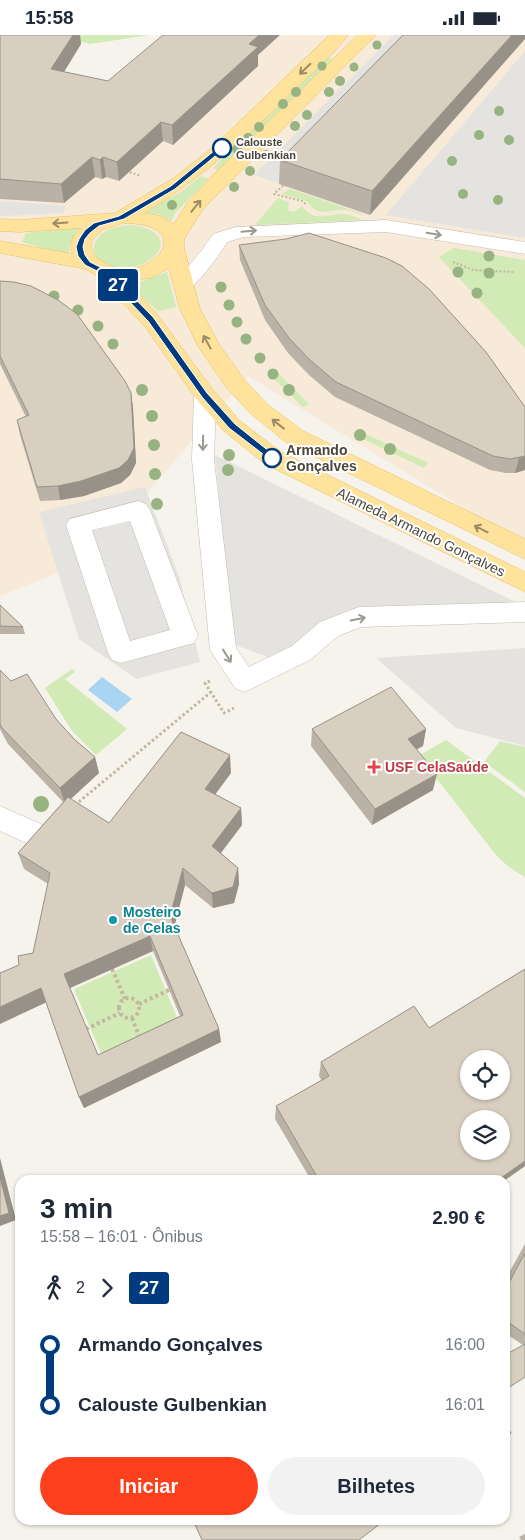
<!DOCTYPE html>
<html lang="pt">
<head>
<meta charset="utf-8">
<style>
  :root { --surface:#fff; --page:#f2f2f3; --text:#1f2937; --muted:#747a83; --accent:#fc3f1d }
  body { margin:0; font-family:Helvetica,sans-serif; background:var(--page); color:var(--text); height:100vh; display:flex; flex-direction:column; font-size:19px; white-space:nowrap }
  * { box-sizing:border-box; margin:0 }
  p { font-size:16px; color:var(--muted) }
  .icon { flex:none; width:28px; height:28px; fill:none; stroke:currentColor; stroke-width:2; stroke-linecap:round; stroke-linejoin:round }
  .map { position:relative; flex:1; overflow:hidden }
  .sheet { position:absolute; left:15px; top:1140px; width:495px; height:350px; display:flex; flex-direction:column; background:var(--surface); border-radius:15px; box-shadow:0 1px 4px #0004 }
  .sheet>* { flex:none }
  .badge { padding:0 10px; border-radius:4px; font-size:18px; line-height:32px }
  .tools { position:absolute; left:460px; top:1015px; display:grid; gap:10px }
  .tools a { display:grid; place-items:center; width:50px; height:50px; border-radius:50%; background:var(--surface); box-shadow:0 1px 4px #0004; font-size:25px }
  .map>.badge { position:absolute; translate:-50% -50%; box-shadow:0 0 0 2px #fff }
  .legs { display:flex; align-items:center; gap:8px; height:55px; padding:0 25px; font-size:16px }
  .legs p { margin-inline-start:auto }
  .head { display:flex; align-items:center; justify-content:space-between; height:85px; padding:0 25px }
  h1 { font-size:28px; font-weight:600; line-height:38px }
  .primary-button { display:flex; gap:10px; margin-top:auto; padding:10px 25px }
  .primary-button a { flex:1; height:58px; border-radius:30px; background:var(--accent); color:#fff; font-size:20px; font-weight:600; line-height:58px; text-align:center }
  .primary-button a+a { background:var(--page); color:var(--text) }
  ul { padding:0 25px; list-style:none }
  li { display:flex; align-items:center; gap:18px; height:60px; font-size:19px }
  li i { display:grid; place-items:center; width:8px; height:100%; margin:0 6px; background:currentColor }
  li i::after { content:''; width:12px; height:12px; margin:-6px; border:4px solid; border-radius:50%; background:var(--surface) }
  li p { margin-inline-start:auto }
  li:first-child i { background:linear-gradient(#0000 50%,currentColor 0) }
  li:last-child i { background:linear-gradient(currentColor 50%,#0000 0) }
  .status { display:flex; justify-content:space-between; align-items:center; height:35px; padding:0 25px; background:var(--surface); direction:ltr }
  .status svg { height:14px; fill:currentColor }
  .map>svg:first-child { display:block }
</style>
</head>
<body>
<div class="status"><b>15:58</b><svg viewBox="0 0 49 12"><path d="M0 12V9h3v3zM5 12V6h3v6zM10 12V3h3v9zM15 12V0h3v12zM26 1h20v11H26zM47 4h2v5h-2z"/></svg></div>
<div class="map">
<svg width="525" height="1505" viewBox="0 0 525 1505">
  <rect width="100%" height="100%" fill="#f6f3ec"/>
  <!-- commercial -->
  <path fill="#f7ead8" d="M186,0H525V507L508,500L248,341L88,526L0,561V43L108,67Z"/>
  <!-- green -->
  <path fill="#d2eab5" d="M54,0H149L90,9Z
    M328,23L333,24L219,135L213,133Z
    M201,141L209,144L175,178L171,186L160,180L143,177L181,157Z
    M290,154L366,180C359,180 353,176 347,175C328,173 320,185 307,166L282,159Z
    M278,163L289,167L288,175L294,177L302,171C313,188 327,179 343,179C350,179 357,183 363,185L255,190Z
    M133,190C193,200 142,248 104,228C86,218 94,201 110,194C117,191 125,191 133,190Z
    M79,193L69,210V220L22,207L26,198Z
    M454,213L525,225V313L439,222Z
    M167,237L176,272L158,276L125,248L139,247Z
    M276,336L309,369L303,372L269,339Z
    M357,395L428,428L424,433L353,399Z
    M72,634L75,637L65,644L127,694L96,720L72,696L45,653Z
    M446,705L525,763V842C496,826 491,812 471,788C454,765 436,743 418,721Z
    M500,706L525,712V757L484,727Z
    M151,920L181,992L105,1028L74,954Z"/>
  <!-- parking -->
  <path fill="#e5e3e0" d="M394,0H422L278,148L254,140Z
    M525,16V203L386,180Z
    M0,166L65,171L63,178L4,181L0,180Z
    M215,420L522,570L378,574L273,624L233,609Z
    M145,452L179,541L200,627L136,644L79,604L39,477Z
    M525,613V711L456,693L376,623Z"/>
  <!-- water -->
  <path fill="#a9d4f2" d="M102,642L132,664L117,677L88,655Z"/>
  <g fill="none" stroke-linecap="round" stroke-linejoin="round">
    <!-- minor casing -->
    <g stroke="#c2bbae" stroke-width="1">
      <path id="minor" d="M386,185L525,207V219L386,197L244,202L227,207C221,218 198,250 188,254C183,256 180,255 176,254L173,249L202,215L213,199L236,192Z
        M205,353L213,355L216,360L214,425L236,613L249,632L292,611L320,587L359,572L525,567V587L361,592L338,601L310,625L253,653L244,657L235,653L210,615L192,425L194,360L197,355Z
        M138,466L146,469L150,475L198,601L194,608L121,628L112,625L108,618L66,490L70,484ZM130,486L170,595L130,606L92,495Z
        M0,771L43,790L47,799L43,808L33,811L0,796Z"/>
    </g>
    <!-- major casing -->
    <g stroke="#e6c16a" stroke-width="1">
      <path id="major" d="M330,0H348C336,17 318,32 303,47C254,96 204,142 144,178L160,181L174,189L188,167L216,137L358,0H376L203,174L184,204V213L200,274L219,309L242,342L267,369L303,396L525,504V524L287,408L251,379L226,352L198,311L180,274L169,233L150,243L126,246L157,279L213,355L240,386L281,417L525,537V557L265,429L224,396L197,365L143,289L97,241L86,234L0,218V206L73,219C67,209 74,199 82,193L20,197L0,196V184L20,185L115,178L174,143L211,114ZM124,188C204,189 147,253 105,228C94,222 90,218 92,205L102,195Z"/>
    </g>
    <!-- path-far2 -->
    <path stroke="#c4b79f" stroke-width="2" stroke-dasharray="2 2" stroke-linecap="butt" d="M126,136L141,141
      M286,148L274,159L302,166L307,170
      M453,227L473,235L515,237"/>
    <!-- path-far1 -->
    <path stroke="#c4b79f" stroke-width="3" stroke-dasharray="2.5 2.5" stroke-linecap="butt" d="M210,646L205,648L224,678L234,673
      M75,770L211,657"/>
    <!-- path -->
    <path stroke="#c4b79f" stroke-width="4" stroke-dasharray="3 3" stroke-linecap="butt" d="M112,934L125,964
      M119 973a10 10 0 1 1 20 0a10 10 0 1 1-20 0Z
      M139,969L169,955
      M132,983L140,1003
      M86,994L120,978"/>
    <!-- minor -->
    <use href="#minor" fill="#fff" fill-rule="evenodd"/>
    <!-- major -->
    <use href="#major" fill="#ffe39c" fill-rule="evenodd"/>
  </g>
  <!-- trees -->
  <g fill="#97b381">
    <circle cx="377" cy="10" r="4.5"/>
    <circle cx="322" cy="31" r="4.5"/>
    <circle cx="354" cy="32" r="4.5"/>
    <circle cx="340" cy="46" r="5"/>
    <circle cx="296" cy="57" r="5"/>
    <circle cx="329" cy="57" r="5"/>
    <circle cx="283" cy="69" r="5"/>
    <circle cx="499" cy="76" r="5"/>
    <circle cx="307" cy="80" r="5"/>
    <circle cx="295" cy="91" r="5"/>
    <circle cx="259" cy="92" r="5"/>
    <circle cx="479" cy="100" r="5"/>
    <circle cx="248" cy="103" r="5"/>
    <circle cx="509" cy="105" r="5"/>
    <circle cx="279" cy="108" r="5"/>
    <circle cx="237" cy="114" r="5"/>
    <circle cx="266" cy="120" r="5"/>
    <circle cx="452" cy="126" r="5"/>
    <circle cx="250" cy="136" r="5"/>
    <circle cx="234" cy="152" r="5"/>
    <circle cx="463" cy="159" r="5"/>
    <circle cx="498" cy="165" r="5"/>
    <circle cx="172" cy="170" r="5"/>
    <circle cx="489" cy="221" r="5.5"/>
    <circle cx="458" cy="237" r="5.5"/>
    <circle cx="489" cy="238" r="5.5"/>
    <circle cx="221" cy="252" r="5.5"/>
    <circle cx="477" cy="258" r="5.5"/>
    <circle cx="54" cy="261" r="5.5"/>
    <circle cx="229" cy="270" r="5.5"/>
    <circle cx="78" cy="275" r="5.5"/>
    <circle cx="237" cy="287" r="5.5"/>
    <circle cx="98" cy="291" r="5.5"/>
    <circle cx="246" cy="304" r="5.5"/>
    <circle cx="113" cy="309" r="5.5"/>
    <circle cx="260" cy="323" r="5.5"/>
    <circle cx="273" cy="339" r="5.5"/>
    <circle cx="142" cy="355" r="6"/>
    <circle cx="289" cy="355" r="6"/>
    <circle cx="152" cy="381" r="6"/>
    <circle cx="360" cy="400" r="6"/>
    <circle cx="154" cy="410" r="6"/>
    <circle cx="390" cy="414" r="6"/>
    <circle cx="229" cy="420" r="6"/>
    <circle cx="228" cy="435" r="6"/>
    <circle cx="155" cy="439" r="6"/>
    <circle cx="157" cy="469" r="6"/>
    <circle cx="41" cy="769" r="8"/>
  </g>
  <!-- wall -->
  <path fill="#bab2a6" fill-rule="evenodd" d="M0,0H80L81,9L64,37L108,46L258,20V31L173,110L163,106L119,146L106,142L102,144L95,142L64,168L0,164Z
    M403,0L370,180L279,149L280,125Z
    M239,210L486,317L525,435L515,438H506L490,435L335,362L309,340L288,318L265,285L240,225Z
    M0,246L131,358L133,373L136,428L130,440L121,448L84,461L60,465L40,466L20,400L17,385L26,382L0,329Z
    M0,570L23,592L25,599H0Z
    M0,635L11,646L56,684L75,705L95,722L99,738L71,764L109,788L231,738L215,759L241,773L242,790L221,818L238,833L239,849L234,868L213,873L185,850L174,891L219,994L221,1007L84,1073L79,1062L46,968L19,930L33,918L48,849L24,834L18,818L63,767L8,709L0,694ZM153,916L180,981L98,1020L70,953Z
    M312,694H426L423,711L416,714L433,755L372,790L311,711Z
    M525,934V1131L505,1145H311L275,1084L276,1071L322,1046L319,1041L321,1027L429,993Z
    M525,1209V1342L523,1310L505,1298V1245Z
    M525,1499V1505H521L519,1502Z"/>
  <!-- shaded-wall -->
  <path fill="#979187" d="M73,0H80L81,9L54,53L51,34Z
    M259,0H280L258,20V31L173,110L172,90L249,9Z
    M512,0H525V4L370,180L372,156Z
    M161,87L163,106L119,146L117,127Z
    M92,122L95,142L64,168L61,149Z
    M103,122L106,142L102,144L100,125Z
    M131,358L133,373L136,428L130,440L121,448L84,461L60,465L58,451Z
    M525,421V435L515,438L519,423Z
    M426,694L423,711L404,721L408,704Z
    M230,720L231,738L206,772L205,754Z
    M95,722L99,738L65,769L60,753Z
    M437,739L433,755L372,790L375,774Z
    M241,773L242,790L213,828L212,811Z
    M183,833L185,850L173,897L170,881Z
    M238,833L239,849L234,868L213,873L212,858Z
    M150,901L153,916L70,953L64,939Z
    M41,953L47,967L0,989V972Z
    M219,994L221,1007L84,1073L79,1062Z
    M0,1123L16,1185L0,1191Z
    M525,1126V1131L505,1145H498Z"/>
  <!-- building -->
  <path fill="#d8cfc1" stroke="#979187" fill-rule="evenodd" d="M0,0H73L51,34L108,46L163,0H259L249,9L258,12L172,90L161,87L117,127L103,122L100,125L92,122L61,149L0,144Z
    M403,0H512L372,156L280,125Z
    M309,198L386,223L402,231L429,254L486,317L525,372V421L510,424L493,421L336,347L310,325L289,303L265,270L239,210L286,204Z
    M0,246L14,247L31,251L58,265L77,279L125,346L131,358L134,413L128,425L119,433L81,446L58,451L37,452L17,385L29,380L0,321Z
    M0,570L23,592L0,591Z
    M0,635L11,646L27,639L56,684L75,705L95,722L60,753L2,693L0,689Z
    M391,652L426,694L408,704L437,739L375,774L312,694Z
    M181,697L230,720L205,754L241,773L212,811L238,833L233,852L212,858L183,833L170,881L219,994L79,1062L41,953L0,972V938L19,930L18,921L33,918L50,838L18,818L68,762L109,788ZM150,901L183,980L98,1020L64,939Z
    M525,934V1126L498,1145H319L276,1071L329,1041L321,1027L414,971L429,993ZM469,1024H501V1056H469ZM469,1084H501V1116H469Z
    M0,1142L9,1178L0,1181Z
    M525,1218V1299L505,1285V1255Z
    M525,1309V1342L505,1355V1320Z
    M505,1389L511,1398L505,1403Z
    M193,1485H385L359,1505H202Z"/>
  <!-- one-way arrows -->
  <defs><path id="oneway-shaft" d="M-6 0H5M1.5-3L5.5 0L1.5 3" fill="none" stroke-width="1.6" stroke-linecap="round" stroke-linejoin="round" transform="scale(1.25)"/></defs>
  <g stroke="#9c8c66">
    <use href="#oneway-shaft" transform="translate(305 34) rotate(136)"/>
    <use href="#oneway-shaft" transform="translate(196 171) rotate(-51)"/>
    <use href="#oneway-shaft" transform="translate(60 188) rotate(176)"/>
    <use href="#oneway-shaft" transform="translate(207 307) rotate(-119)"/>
    <use href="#oneway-shaft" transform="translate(278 389) rotate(-142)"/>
    <use href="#oneway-shaft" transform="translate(481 494) rotate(-153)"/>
  </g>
  <g stroke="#9c9892">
    <use href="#oneway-shaft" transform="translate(249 196) rotate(-5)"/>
    <use href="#oneway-shaft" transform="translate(434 199) rotate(9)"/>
    <use href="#oneway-shaft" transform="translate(203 408) rotate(91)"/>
    <use href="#oneway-shaft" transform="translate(358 584) rotate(-11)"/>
    <use href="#oneway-shaft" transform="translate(227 621) rotate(58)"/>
  </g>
  <!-- line-1 -->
  <path fill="#003b80" stroke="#fff" d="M220,111L225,113L175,154L124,184L99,191L90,198L85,204L83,212L85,220L90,227L108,236L153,282L207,358L235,389L275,421L277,423L272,426L229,393L202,362L148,286L103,239L85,230L78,221L76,212L79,204L85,195L94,188L119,181L171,151Z"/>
  <!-- markers -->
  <g fill="#fff" stroke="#003b80" stroke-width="2.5">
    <circle cx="222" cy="113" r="9"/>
    <circle cx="272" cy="423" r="9"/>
  </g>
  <path fill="#e0444e" stroke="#fff" stroke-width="2" d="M371.5 724.5h5v5h5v5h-5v5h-5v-5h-5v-5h5z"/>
  <circle fill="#0f9aa8" stroke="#fff" stroke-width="2" cx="113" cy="885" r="5"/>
  <g text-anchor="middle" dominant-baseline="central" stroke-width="4" stroke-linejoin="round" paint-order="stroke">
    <!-- far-stop labels -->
    <g font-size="11" font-weight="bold" fill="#4b4439" stroke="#fff" text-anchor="start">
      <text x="236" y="107">Calouste<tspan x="236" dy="13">Gulbenkian</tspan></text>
    </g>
    <!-- stop labels -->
    <g font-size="14" font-weight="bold" fill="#4b4439" stroke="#fff" text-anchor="start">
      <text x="286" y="415">Armando<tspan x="286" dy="16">Gonçalves</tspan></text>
    </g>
    <!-- street labels -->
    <g font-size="14" fill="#4b4439" stroke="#fff">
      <text transform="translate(421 497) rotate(26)">Alameda Armando Gonçalves</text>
    </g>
    <!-- health labels -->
    <g font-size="14" font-weight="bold" fill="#be3a42" stroke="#fff" text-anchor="start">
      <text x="385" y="732">USF CelaSaúde</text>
    </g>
    <!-- culture labels -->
    <g font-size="14" font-weight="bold" fill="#0d838f" stroke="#fff" text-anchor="start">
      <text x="123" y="877">Mosteiro<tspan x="123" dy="16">de Celas</tspan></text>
    </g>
  </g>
</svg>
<div class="tools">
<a><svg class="icon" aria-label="locate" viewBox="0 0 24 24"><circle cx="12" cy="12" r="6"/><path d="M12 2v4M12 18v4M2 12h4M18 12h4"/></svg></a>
<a><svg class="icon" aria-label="layers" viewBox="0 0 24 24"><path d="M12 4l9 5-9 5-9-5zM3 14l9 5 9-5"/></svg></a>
</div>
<b class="badge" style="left:118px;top:250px;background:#003b80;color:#fff">27</b>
<section class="sheet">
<div class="head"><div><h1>3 min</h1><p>15:58 – 16:01 · Ônibus</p></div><b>2.90 €</b></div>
<div class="legs"><svg class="icon" aria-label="walk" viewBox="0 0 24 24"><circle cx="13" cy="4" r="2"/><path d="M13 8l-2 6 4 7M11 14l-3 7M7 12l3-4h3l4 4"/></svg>2<svg class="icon" aria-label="forward" viewBox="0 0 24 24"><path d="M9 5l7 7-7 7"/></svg><b class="badge" style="background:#003b80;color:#fff">27</b></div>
<ul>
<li><i style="color:#003b80"></i><b>Armando Gonçalves</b><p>16:00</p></li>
<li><i style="color:#003b80"></i><b>Calouste Gulbenkian</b><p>16:01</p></li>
</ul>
<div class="primary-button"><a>Iniciar</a><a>Bilhetes</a></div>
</section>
</div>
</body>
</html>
